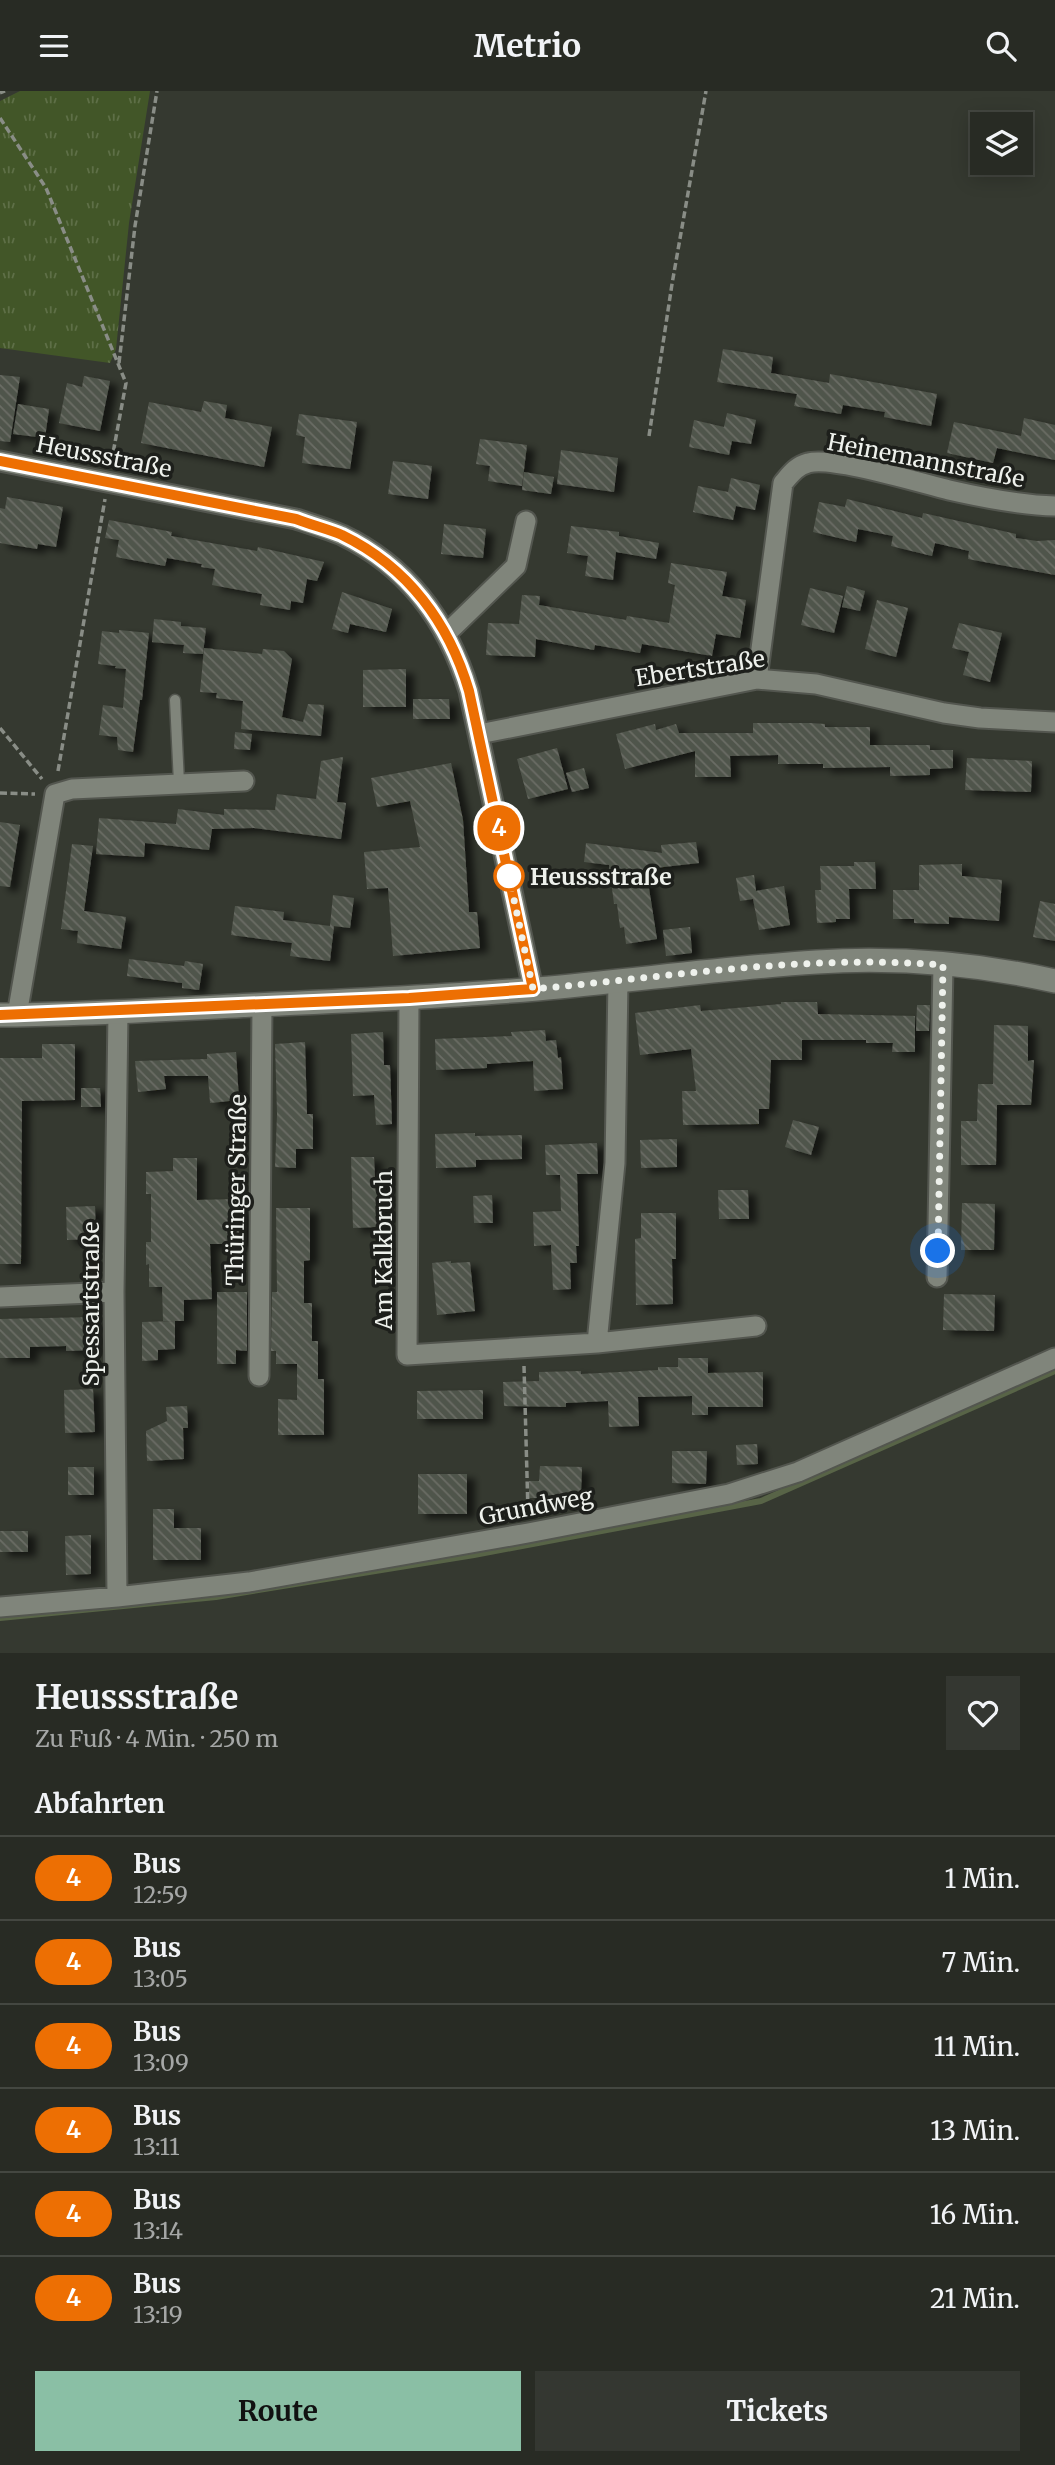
<!DOCTYPE html>
<html lang="de">
<head>
<meta charset="utf-8">
<style>
  :root { --surface:#282b24; --page:#343731; --text:#f1f3f6; --muted:#a5a7a6; --line:#444741; --accent:#8abfa5 }
  body { margin:0; font-family:Merriweather,serif; background:var(--page); color:var(--text); height:100vh; display:flex; flex-direction:column; font-size:26px; white-space:nowrap }
  * { box-sizing:border-box; margin:0 }
  p { font-size:23px; color:var(--muted) }
  .icon { flex:none; width:38px; height:38px; fill:none; stroke:currentColor; stroke-width:2; stroke-linecap:round; stroke-linejoin:round }
  .map { position:relative; height:1562px; overflow:hidden }
  .details { display:flex; flex-direction:column; background:var(--surface); flex:1 }
  .details>* { flex:none }
  .badge { padding:0 14px; border-radius:23px; font-size:24px; line-height:46px }
  .fabs { position:absolute; left:970px; top:21px; display:grid; gap:14px }
  .fabs a { display:grid; place-items:center; width:63px; height:63px; border-radius:0px; background:var(--surface); box-shadow:0 4px 18px #0003,0 0 0 2px var(--line); font-size:35px }
  .you { position:absolute; width:35px; height:35px; margin:-18px; border:5px solid #fff; border-radius:50%; background:#1a73e8; box-shadow:0 0 0 10px #1a73e833 }
  .map>.badge { position:absolute; translate:-50% -50%; box-shadow:0 0 0 4px #fff }
  h2 { padding:0 35px; font-size:26px; line-height:63px }
  .round { display:grid; place-items:center; flex:none; width:74px; height:74px; border-radius:0px; background:var(--page) }
  .summary { display:flex; align-items:center; justify-content:space-between; height:119px; padding:0 35px }
  h1 { font-size:33px; font-weight:700; line-height:52px }
  .button { display:flex; gap:14px; margin-top:auto; padding:14px 35px }
  .button a { flex:1; height:80px; border-radius:0px; background:var(--accent); color:#111; font-size:28px; font-weight:700; line-height:80px; text-align:center }
  .button a+a { background:var(--page); color:var(--text) }
  ul { padding:0; list-style:none }
  li { display:flex; align-items:center; gap:21px; height:84px; padding:0 35px; border-top:2px solid var(--line) }
  li div { flex:1 }
  li b { display:block; font-size:26px }
  li em { font-style:normal }
  li .badge { min-width:77px; font-weight:700; text-align:center }
  header { display:flex; justify-content:space-between; align-items:center; height:91px; padding:0 35px; background:var(--surface); font-size:32px; font-weight:700 }
  .map>svg:first-child { display:block }
</style>
</head>
<body>
<header><svg class="icon" aria-label="menu" viewBox="0 0 24 24"><path d="M4 6h16M4 12h16M4 18h16"/></svg>Metrio<svg class="icon" aria-label="search" viewBox="0 0 24 24"><circle cx="10" cy="10" r="6"/><path d="M15 15l6 6"/></svg></header>
<div class="map">
<svg width="1055" height="1562" viewBox="0 0 1055 1562">
  <defs>
    <pattern id="grass-tufts" width="24" height="20" patternUnits="userSpaceOnUse" patternTransform="scale(1.75)"><rect width="24" height="20" fill="#425628"/><path d="M3 7l-1-3M5 7V3M7 7l1-3M15 17l-1-3M17 17v-4M19 17l1-3" fill="none" stroke="#5e6f47"/></pattern>
    <pattern id="building-back-hatch" width="6" height="6" patternUnits="userSpaceOnUse" patternTransform="scale(1.75)"><rect width="6" height="6" fill="#50544b"/><path d="M-1 5l2 2M0 0l6 6M5-1l2 2" fill="none" stroke="#6a6d65"/></pattern>
    <filter id="shadow"><feDropShadow dx="8" dy="4.5" stdDeviation="3.5" flood-color="#0009"/></filter>
  </defs>
  <rect width="100%" height="100%" fill="#353930"/>
  <!-- grass -->
  <path fill="url(#grass-tufts)" d="M20,0H150L129,132L116,258L110,272L0,257V10Z"/>
  <g fill="none" stroke-linecap="round" stroke-linejoin="round">
    <!-- stream -->
    <path stroke="#586447" stroke-width="6" d="M0,1527L216,1506L474,1464L761,1410L1055,1280"/>
  </g>
  <!-- building -->
  <path fill="url(#building-back-hatch)" filter="url(#shadow)" d="M723,258L773,266L771,282L829,292L830,283L937,303L931,335L884,326L885,321L843,314L841,323L794,315L797,303L717,291Z
    M0,284L20,286L10,351L0,350Z
    M84,285L110,290L100,340L59,332L67,292L82,296Z
    M204,310L227,314L225,327L272,336L264,376L141,352L149,311L201,321Z
    M18,313L49,318L45,347L13,343Z
    M727,322L756,329L751,353L732,350L729,364L689,356L694,329L724,336Z
    M299,323L357,331L350,378L302,372L305,346L296,344Z
    M1024,327L1055,334V369L997,357L993,372L947,362L954,331L1021,345Z
    M480,348L527,354L522,395L488,390L490,375L476,373Z
    M561,359L618,367L614,401L557,393Z
    M393,370L432,375L428,408L388,403Z
    M524,381L554,386L551,403L522,399Z
    M731,387L760,394L755,419L736,415L733,429L693,421L698,395L728,401Z
    M7,406L63,416L56,456L38,453L37,458L0,452V417L5,418Z
    M847,408L922,427L923,422L1016,443V447L1037,450L1055,449V484L968,468L969,460L935,452L932,465L891,455L893,445L858,438L856,451L813,441L819,411L845,416Z
    M109,429L172,441L171,445L257,460L258,456L324,471L317,490L307,488L303,512L291,510L290,519L260,514L262,503L212,494L215,478L201,476L202,473L167,467L165,475L116,466L119,449L105,447Z
    M444,433L486,438L483,467L441,463Z
    M571,435L619,441V445L659,452L656,468L616,461L613,489L585,485L588,465L567,462Z
    M671,472L727,481L722,505L746,509L740,547L716,543L712,565L642,553L640,562L595,554L594,559L536,548L535,566L486,564L488,532L519,533L522,504L540,505L539,514L626,529L627,525L669,532L675,494L668,492Z
    M847,495L865,500L860,520L842,516Z
    M810,497L843,505L834,542L801,534Z
    M342,501L392,518L386,541L350,533L348,542L332,538Z
    M877,509L908,517L896,566L865,558Z
    M154,528L181,531V535L206,537L203,563L183,562L184,554L152,551Z
    M959,532L1002,542L990,591L963,584L969,561L952,557Z
    M119,539L149,542L142,609H140L133,661L118,659L117,646L99,644L103,614L123,617L126,578L115,577L116,575L98,573L102,540L119,542Z
    M204,557L262,563L263,558L284,560L292,568L282,626L303,631L308,613L324,614L321,645L241,638L243,610L216,607L217,602L200,601Z
    M406,578V616H363V579Z
    M413,608H449L450,628H413Z
    M753,632H810L825,633V636H870V654H930V659H953V677L930,678V684L890,685V676L823,677V673H778V664L730,665L731,686H695V660L625,678L616,643L655,633L656,639L676,633L679,642H753Z
    M235,641L252,643L250,659L234,658Z
    M557,657L568,698L528,708L517,668Z
    M343,666L337,711L346,712L341,748L254,737L212,738L209,759L145,752L144,766L96,763L99,727L176,733L178,718L224,724V718L275,719L277,703L316,708L321,670Z
    M967,667L1032,670L1031,701L965,699Z
    M451,672L463,729L469,821H477L480,857L393,865L388,797L367,798L364,761L420,756L410,710L377,716L371,687Z
    M584,677L589,697L572,701L566,682Z
    M0,731L20,734L10,796L0,795Z
    M696,751L699,772L646,778L657,848L626,853L624,836L620,837L617,813H614L609,774L584,771L586,752L662,762L661,754Z
    M72,753L93,755L84,820L126,826L121,858L77,852L78,840L61,838Z
    M854,771H875L876,798H849L850,828H836V831L817,832L815,799H821L820,775H854Z
    M962,773V785L1002,789L999,830L949,826V833L914,832V828H893V799H919V774Z
    M754,784L756,800L784,795L790,834L759,839L753,808L740,810L736,787Z
    M333,804L354,807L350,837L334,835L330,870L290,865L292,852L231,844L235,815L284,821L283,829L330,835Z
    M1040,810L1055,813V850L1033,846Z
    M690,836L692,862L666,865L663,839Z
    M129,868L184,875L185,870L203,873L199,899L182,897V892L127,885Z
    M781,911H817L818,923L915,925V961H892L893,952H866V949H802V969H771L769,1018H759V1033L683,1034L682,1000H696L691,958L640,964L635,922L700,914L701,920L781,913Z
    M917,914H930L929,940H916Z
    M994,934L1028,935V970L1034,969L1031,1014H997L996,1074H961V1030H977L978,993H993Z
    M545,939L546,950L556,949L558,967L561,966L563,998L534,1000L533,970L487,973V977L436,979L435,948L512,945L511,941Z
    M383,941L384,974H390L392,1033L376,1034L374,1004L353,1005L351,943Z
    M305,951L307,1023H313V1058H296V1077L275,1076L277,1023L275,953Z
    M42,953H75V1009L22,1010L21,1173H0V967H42Z
    M236,961L239,1009L210,1012L208,985H164L166,998L138,1001L135,970L207,968V963Z
    M81,997H100L101,1016H81Z
    M793,1029L819,1036L811,1064L785,1056Z
    M475,1042V1045L522,1044V1068L476,1069V1076L436,1077L435,1043Z
    M677,1048V1076L641,1077L640,1049Z
    M597,1052L598,1083H577L579,1155H576L577,1172H570L571,1198L553,1199L551,1154L534,1155L533,1121L561,1120L560,1084H546L545,1054Z
    M351,1066H374L375,1086H384L385,1126H377V1136L353,1137Z
    M173,1067H197V1109L237,1108V1119H244V1153H210L212,1208L184,1209V1230H163L162,1196H149V1173L146,1174V1151H151V1103H146V1081L173,1080Z
    M718,1099H748L749,1128H719Z
    M492,1104L493,1132H474L473,1105Z
    M962,1112L995,1113L994,1159H961Z
    M95,1115L96,1148L67,1149L66,1116Z
    M276,1117H310V1169L304,1170V1212H312V1250H318V1288H324V1344H278V1308L297,1309V1273H276V1260H271L272,1201H277Z
    M641,1122H676V1168H672L673,1213L636,1214L635,1148L641,1147Z
    M451,1170V1172L470,1171L475,1220L437,1224L432,1172Z
    M217,1201H247V1260L236,1259V1273H217Z
    M944,1203L995,1204L994,1240L943,1239Z
    M95,1226V1259L66,1260V1255L30,1256V1267H0V1228Z
    M175,1230V1258L158,1259V1269L142,1270V1231Z
    M678,1267H708V1282L763,1281V1316H708V1324H692V1305L638,1306L639,1335L609,1336L608,1310L566,1312V1316L504,1315L503,1291L539,1290V1281L581,1280V1283L658,1279V1276H678Z
    M93,1298L95,1341L65,1342L64,1299Z
    M483,1299V1328H417V1300Z
    M187,1315L188,1337H183L184,1368L147,1370L146,1340L167,1330L166,1316Z
    M757,1353L758,1373L737,1374L736,1354Z
    M672,1360H707L706,1393L672,1392Z
    M540,1375L582,1376L581,1403H560V1407H529V1390H539Z
    M68,1376H94V1404H68Z
    M418,1383H467V1423H418Z
    M153,1418H174V1437H201V1469H153Z
    M0,1440H28V1461H0Z
    M91,1444V1483L66,1484L65,1445Z"/>
  <g fill="none" stroke-linecap="round" stroke-linejoin="round">
    <!-- service casing -->
    <g stroke="#53564f" stroke-width="13">
      <path id="service" d="M175,609L179,692"/>
    </g>
    <!-- minor casing -->
    <g stroke="#53564f" stroke-width="23">
      <path id="minor" d="M0,370L296,428C311,433 328,438 342,444C409,476 448,531 469,600L533,898
        M447,542L516,475L526,430
        M757,588L783,392C790,384 796,375 808,372C832,365 920,392 949,399C984,407 1019,414 1055,415
        M479,643L757,588L816,593L944,622L980,627L1055,631
        M409,907L407,1264L597,1252L756,1235
        M17,924L55,703L72,698L244,690
        M937,1186L943,874
        M0,1206L114,1201
        M597,1252L615,1072L618,890
        M259,1285L262,914
        M117,1506L114,1201L118,921
        M0,1516L117,1506L249,1491L528,1442L729,1403L798,1381L1055,1267"/>
    </g>
    <!-- tertiary casing -->
    <g stroke="#53564f" stroke-width="26">
      <path id="tertiary" d="M0,924C85,924 170,918 255,914C349,910 443,906 537,898C630,890 723,877 817,871C896,866 978,873 1055,890"/>
    </g>
    <!-- path -->
    <path stroke="#898d86" stroke-width="3.5" stroke-dasharray="7 3.5" stroke-linecap="butt" d="M0,2L5,0
      M0,27L46,97L126,292L111,373
      M119,272L135,135L157,0
      M649,345L672,193L706,0
      M0,637L42,688
      M58,680L105,408
      M0,702L35,703
      M524,1275L528,1421"/>
    <!-- service -->
    <use href="#service" stroke="#80857b" stroke-width="10"/>
    <!-- minor -->
    <use href="#minor" stroke="#80857b" stroke-width="19"/>
    <!-- tertiary -->
    <use href="#tertiary" stroke="#80857b" stroke-width="23"/>
  </g>
  <g fill="none" stroke-linecap="round" stroke-linejoin="round">
    <!-- line casing -->
    <g stroke="#fff" stroke-width="16">
      <path id="line" d="M0,370L296,428C311,434 328,438 342,444C408,476 449,532 469,600L533,898L409,907L0,924"/>
    </g>
    <!-- line -->
    <use href="#line" stroke="#ed6f03" stroke-width="10"/>
    <!-- walk -->
    <path stroke="#eef1ec" stroke-width="7" stroke-dasharray="0 12.6" d="M509,785L533,898C670,886 806,863 943,874L938,1160"/>
  </g>
  <!-- markers -->
  <circle fill="#fff" stroke="#ed6f03" stroke-width="3.5" cx="509" cy="785" r="14"/>
  <g text-anchor="middle" dominant-baseline="central" stroke-width="7" stroke-linejoin="round" paint-order="stroke">
    <!-- street labels -->
    <g font-size="23" fill="#eef1ec" stroke="#1d1f1b">
      <text transform="translate(104 365) rotate(11)">Heussstraße</text>
      <text transform="translate(926 369) rotate(11)">Heinemannstraße</text>
      <text transform="translate(700 577) rotate(-9)">Ebertstraße</text>
      <text transform="translate(236 1099) rotate(-89)">Thüringer Straße</text>
      <text transform="translate(383 1159) rotate(-90)">Am Kalkbruch</text>
      <text transform="translate(90 1213) rotate(-90)">Spessartstraße</text>
      <text transform="translate(536 1415) rotate(-11)">Grundweg</text>
    </g>
    <!-- stop labels -->
    <g font-size="23" font-weight="bold" fill="#eef1ec" stroke="#1d1f1b" text-anchor="start">
      <text x="530" y="785">Heussstraße</text>
    </g>
  </g>
</svg>
<div class="fabs">
<a><svg class="icon" aria-label="layers" viewBox="0 0 24 24"><path d="M12 4l9 5-9 5-9-5zM3 14l9 5 9-5"/></svg></a>
</div>
<div class="you" style="left:938px;top:1160px"></div>
<b class="badge" style="left:499px;top:737px;background:#ed6f03;color:#fff">4</b>
</div>
<section class="details">
<div class="summary"><div><h1>Heussstraße</h1><p>Zu Fuß · 4 Min. · 250 m</p></div><a class="round"><svg class="icon" aria-label="heart" viewBox="0 0 24 24"><path d="M12 20l-8-8c-3-5 5-10 8-4 3-6 11-1 8 4z"/></svg></a></div>
<h2>Abfahrten</h2>
<ul>
<li><span class="badge" style="background:#ed6f03;color:#fff">4</span><div><b>Bus</b><p>12:59</p></div><em>1 Min.</em></li>
<li><span class="badge" style="background:#ed6f03;color:#fff">4</span><div><b>Bus</b><p>13:05</p></div><em>7 Min.</em></li>
<li><span class="badge" style="background:#ed6f03;color:#fff">4</span><div><b>Bus</b><p>13:09</p></div><em>11 Min.</em></li>
<li><span class="badge" style="background:#ed6f03;color:#fff">4</span><div><b>Bus</b><p>13:11</p></div><em>13 Min.</em></li>
<li><span class="badge" style="background:#ed6f03;color:#fff">4</span><div><b>Bus</b><p>13:14</p></div><em>16 Min.</em></li>
<li><span class="badge" style="background:#ed6f03;color:#fff">4</span><div><b>Bus</b><p>13:19</p></div><em>21 Min.</em></li>
</ul>
<div class="button"><a>Route</a><a>Tickets</a></div>
</section>
</body>
</html>
